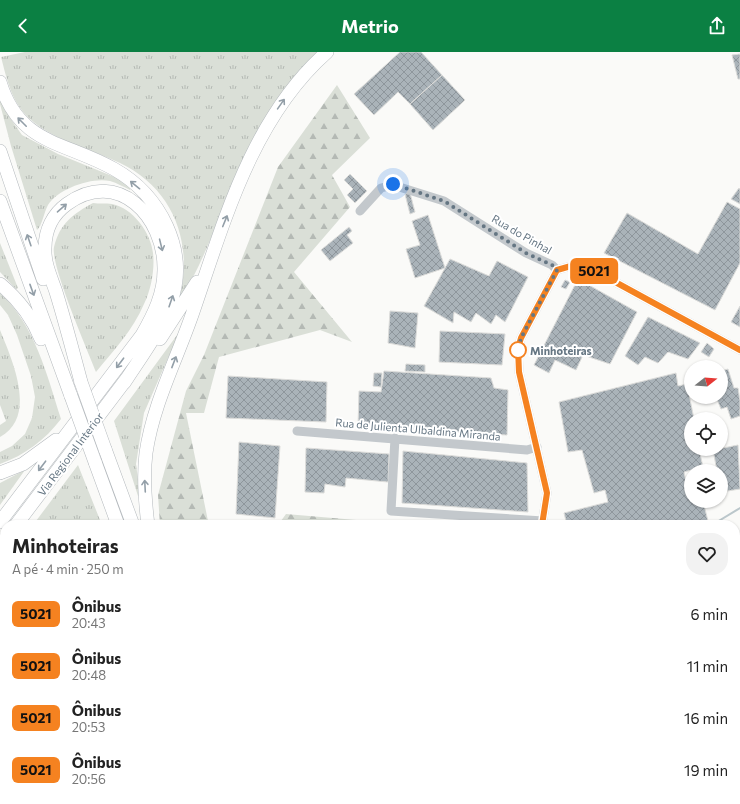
<!DOCTYPE html>
<html lang="pt">
<head>
<meta charset="utf-8">
<style>
  :root { --surface:#fff; --page:#f2f2f2; --text:#222; --muted:#767676; --accent:#0b8043 }
  body { margin:0; font-family:Commissioner,sans-serif; background:var(--page); color:var(--text); height:100vh; display:flex; flex-direction:column; font-size:15px; white-space:nowrap }
  * { box-sizing:border-box; margin:0 }
  p { font-size:13px; color:var(--muted) }
  .icon { flex:none; width:22px; height:22px; fill:none; stroke:currentColor; stroke-width:2; stroke-linecap:round; stroke-linejoin:round }
  .map { position:relative; flex:1; overflow:hidden }
  .side { position:absolute; left:0px; top:468px; width:740px; height:284px; display:flex; flex-direction:column; background:var(--surface); border-radius:16px 16px 0 0; box-shadow:0 1px 3px #0004 }
  .side>* { flex:none }
  .badge { padding:0 8px; border-radius:6px; font-size:14px; line-height:26px }
  .needle { width:26px; rotate:73deg }
  .tools { position:absolute; left:684px; top:308px; display:grid; gap:8px }
  .tools a { display:grid; place-items:center; width:44px; height:44px; border-radius:50%; background:var(--surface); box-shadow:0 1px 3px #0004; font-size:20px }
  .you { position:absolute; width:20px; height:20px; margin:-10px; border:3px solid #fff; border-radius:50%; background:#1a73e8; box-shadow:0 0 0 6px #1a73e833 }
  .map>.badge { position:absolute; translate:-50% -50%; box-shadow:0 0 0 2px #fff }
  .round { display:grid; place-items:center; flex:none; width:42px; height:42px; border-radius:16px; background:var(--page) }
  .headline { display:flex; align-items:center; justify-content:space-between; height:68px; padding:0 12px }
  h1 { font-size:19px; font-weight:700; line-height:30px }
  ul { padding:0; list-style:none }
  li { display:flex; align-items:center; gap:12px; height:52px; padding:0 12px }
  li div { flex:1 }
  li b { display:block; font-size:15px }
  li em { font-style:normal }
  li .badge { min-width:44px; font-weight:700; text-align:center }
  header { display:flex; justify-content:space-between; align-items:center; height:52px; padding:0 12px; background:var(--accent); color:#fff; font-size:18px; font-weight:700 }
  .map>svg:first-child { display:block }
</style>
</head>
<body>
<header><svg class="icon" aria-label="back" viewBox="0 0 24 24"><path d="M15 5l-7 7 7 7"/></svg>Metrio<svg class="icon" aria-label="share" viewBox="0 0 24 24"><path d="M12 15V3M7 8l5-5 5 5M5 13v7h14v-7"/></svg></header>
<div class="map">
<svg width="740" height="752" viewBox="0 0 740 752">
  <defs>
    <pattern id="grass-tufts" width="24" height="20" patternUnits="userSpaceOnUse"><rect width="24" height="20" fill="#dadfd7"/><path d="M3 7l-1-3M5 7V3M7 7l1-3M15 17l-1-3M17 17v-4M19 17l1-3" fill="none" stroke="#b4b9b4"/></pattern>
    <pattern id="forest-firs" width="22" height="20" patternUnits="userSpaceOnUse"><rect width="22" height="20" fill="#dadfd7"/><path d="M5 1l3.5 6h-7zM16 11l3.5 6h-7z" fill="#b4b9b4"/></pattern>
    <pattern id="building-cross-hatch" width="8" height="8" patternUnits="userSpaceOnUse"><rect width="8" height="8" fill="#aab3b9"/><path d="M0 0l8 8M0 8l8-8" fill="none" stroke="#8e969c"/></pattern>
  </defs>
  <rect width="100%" height="100%" fill="#fafaf8"/>
  <!-- grass -->
  <path fill="url(#grass-tufts)" d="M25,0H318C282,34 258,73 238,118C219,163 205,210 178,251C195,195 175,137 120,111C91,97 55,89 30,67C12,51 7,28 1,5Z
    M0,44L10,66L22,83L58,102L117,126L131,136L130,138C124,135 117,131 110,129C91,125 58,137 48,153C44,160 42,174 37,178L11,94L0,52Z
    M93,151C99,152 106,151 112,152C133,156 151,181 153,201C155,217 151,238 144,252C133,278 114,298 96,320C88,299 50,212 54,195C60,171 73,162 93,151Z
    M0,191L18,236L16,237L0,220Z
    M0,241C35,273 47,323 61,367C45,388 25,403 0,412V400L12,394L25,382L32,366L35,345L31,324L17,283L8,263L0,253Z
    M0,278C12,308 38,364 0,385V373L6,369L0,353Z
    M180,279L181,280L168,306L144,361L136,412L140,443L138,444L114,369Z
    M78,413L102,473H33Z
    M25,418L0,453V431Z
    M5,634V719L0,723V637Z"/>
  <!-- forest -->
  <path fill="url(#forest-firs)" d="M337,33L370,86L332,123L350,155L294,220L352,290L320,278L219,305L204,361H186L208,469L217,473H160L158,443L186,339L204,303L278,115Z
    M286,462L403,472L404,473H278Z
    M740,661V752H593L589,747H735V663Z
    M70,747H119L118,752H68Z
    M173,747H209L214,752H172Z
    M279,747H303L304,752H283Z
    M439,747H512L529,752H439Z"/>
  <g fill="none" stroke-linecap="round" stroke-linejoin="round">
    <!-- stream -->
    <path stroke="#bbc7cb" stroke-width="2" d="M712,473L740,456
      M5,512V513"/>
  </g>
  <!-- building -->
  <path fill="url(#building-cross-hatch)" stroke="#dcdcda" d="M400,0H421L442,23L410,52L398,40L374,63L354,42Z
    M740,2V27H738L732,3Z
    M442,23L465,48L433,78L410,52Z
    M350,122L367,139L355,151L347,143L353,137L344,128Z
    M739,136L740,137V152L731,147Z
    M410,141L415,160L410,162L405,142Z
    M727,150L740,157V211L715,258L604,201L627,161L698,202Z
    M428,163L445,216L415,226L406,197L420,193L412,169Z
    M349,175L352,179L347,183L353,191L330,209L321,198Z
    M450,207L489,224L497,209L528,225L505,270L496,263L491,272L476,261L471,270L454,260L453,271L424,254Z
    M578,227L637,260L610,312L583,303L576,318L555,308L549,321L534,313Z
    M565,228L570,230L566,237L561,235Z
    M740,254V275L731,270Z
    M390,259L418,261L415,296L388,291Z
    M648,265L700,291L688,307L668,300L658,311L645,305L638,313L625,304Z
    M440,279L505,282L502,313L439,310Z
    M707,291L714,297L709,305L701,300Z
    M406,312L425,313V320L405,319Z
    M728,317L734,336H738L740,349V364L731,367L727,355L721,357L716,345H721V319Z
    M384,319L491,326L494,336L508,338L507,383L358,375L359,339L381,340Z
    M374,321H382L381,335L373,334Z
    M676,321L678,334L687,332L694,367H691V397H699L703,415L684,420L689,445H691V449H703L708,469L687,473H567L564,461L608,450L605,438L594,441L582,398L568,400L559,350Z
    M228,324L327,330L326,370L226,366Z
    M239,390L280,394L275,466L236,462Z
    M738,393L740,437L721,440V419H717L713,398Z
    M306,396L389,402L388,430L346,426L345,435L325,432L324,441L305,440Z
    M403,399L527,411L528,460L402,451Z
    M735,559L740,563V570L737,573L735,572Z
    M736,594L740,598V617L737,620L735,618Z
    M382,747H397V752H383Z
    M423,747H436V752H423Z"/>
  <g fill="none" stroke-linecap="round" stroke-linejoin="round">
    <!-- major casing -->
    <g stroke="#b5babe" stroke-width="12">
      <path id="major" d="M0,541L5,548
        M0,556L5,568
        M5,584L3,597L5,605
        M545,747L550,752"/>
    </g>
    <!-- highway casing -->
    <g stroke="#b4b9bd" stroke-width="14">
      <path id="highway" d="M0,30C19,93 64,89 114,117C160,143 189,198 171,250C161,279 140,306 124,331
        M0,99L43,227
        M0,149L71,344
        M0,232C18,247 32,265 41,287
        M160,287L197,230
        M105,397L133,473
        M95,410L118,473
        M0,421L23,412L56,388
        M0,470L142,283C154,262 164,242 164,218C165,165 118,115 67,152C53,162 45,178 45,196C44,211 51,225 56,240C65,269 73,300 81,330
        M16,473L128,325
        M148,473C145,449 143,425 146,401C153,352 177,307 193,260C224,170 252,66 327,0
        M0,494L5,487
        M0,601L3,597
        M0,625L5,623
        M0,731L5,727
        M230,747L234,752
        M242,747L246,752
        M260,747L264,752"/>
    </g>
    <!-- minor -->
    <path stroke="#c3c8cc" stroke-width="9" d="M360,159L381,136L393,133L444,149L526,201L552,213L557,218
      M297,379L527,398L537,395
      M395,386L391,459L543,469
      M542,473L547,441L519,320L518,296L521,286L557,218L571,214L595,219L740,298
      M735,585L740,579
      M735,662L740,661
      M554,752L561,747"/>
    <!-- major -->
    <use href="#major" stroke="#fff" stroke-width="11"/>
    <!-- highway -->
    <use href="#highway" stroke="#fff" stroke-width="13"/>
    <!-- highway-bridge casing -->
    <g stroke="#b4b9bd" stroke-width="14" stroke-linecap="butt">
      <path id="highway-bridge" d="M81,330L105,397
        M71,344L95,410"/>
    </g>
    <!-- highway-bridge -->
    <use href="#highway-bridge" stroke="#fff" stroke-width="13"/>
  </g>
  <!-- one-way arrows -->
  <defs><path id="oneway-shaft" d="M-6 0H5M1.5-3L5.5 0L1.5 3" fill="none" stroke-width="1.6" stroke-linecap="round" stroke-linejoin="round"/></defs>
  <g stroke="#939fa8">
    <use href="#oneway-shaft" transform="translate(281 52) rotate(-55)"/>
    <use href="#oneway-shaft" transform="translate(22 70) rotate(-135)"/>
    <use href="#oneway-shaft" transform="translate(135 133) rotate(-141)"/>
    <use href="#oneway-shaft" transform="translate(62 156) rotate(-41)"/>
    <use href="#oneway-shaft" transform="translate(225 169) rotate(-68)"/>
    <use href="#oneway-shaft" transform="translate(29 188) rotate(-109)"/>
    <use href="#oneway-shaft" transform="translate(161 193) rotate(76)"/>
    <use href="#oneway-shaft" transform="translate(32 238) rotate(70)"/>
    <use href="#oneway-shaft" transform="translate(171 249) rotate(-71)"/>
    <use href="#oneway-shaft" transform="translate(174 310) rotate(-69)"/>
    <use href="#oneway-shaft" transform="translate(120 311) rotate(127)"/>
    <use href="#oneway-shaft" transform="translate(42 414) rotate(127)"/>
    <use href="#oneway-shaft" transform="translate(145 434) rotate(-93)"/>
  </g>
  <g fill="none" stroke-linecap="round" stroke-linejoin="round">
    <!-- line casing -->
    <g stroke="#fff" stroke-width="9">
      <path id="line" d="M542,473L547,441L519,320L518,296L521,286L557,218L571,214L595,219L740,298"/>
    </g>
    <!-- line -->
    <use href="#line" stroke="#f58220" stroke-width="6"/>
    <!-- walk -->
    <path stroke="#657683" stroke-width="4" stroke-dasharray="0 7.2" d="M393,132L444,149L526,201L552,213L557,218L521,286L518,298"/>
  </g>
  <!-- markers -->
  <circle fill="#fff" stroke="#f58220" stroke-width="2" cx="518" cy="298" r="8"/>
  <g text-anchor="middle" dominant-baseline="central" stroke-width="4" stroke-linejoin="round" paint-order="stroke">
    <!-- street labels -->
    <g font-size="11" fill="#657683" stroke="#fff">
      <text transform="translate(522 182) rotate(30)">Rua do Pinhal</text>
      <text transform="translate(418 377) rotate(5)">Rua de Julienta Ulbaldina Miranda</text>
      <text transform="translate(70 402) rotate(-53)">Via Regional Interior</text>
    </g>
    <!-- stop labels -->
    <g font-size="11" font-weight="bold" fill="#657683" stroke="#fff" text-anchor="start">
      <text x="530" y="298">Minhoteiras</text>
    </g>
  </g>
</svg>
<div class="tools">
<a><svg class="needle" viewBox="-14 -14 28 28"><path d="M0-13l5 13h-10z" fill="#e53935"/><path d="M0 13l5-13h-10z" fill="#767676"/></svg></a>
<a><svg class="icon" aria-label="locate" viewBox="0 0 24 24"><circle cx="12" cy="12" r="6"/><path d="M12 2v4M12 18v4M2 12h4M18 12h4"/></svg></a>
<a><svg class="icon" aria-label="layers" viewBox="0 0 24 24"><path d="M12 4l9 5-9 5-9-5zM3 14l9 5 9-5"/></svg></a>
</div>
<div class="you" style="left:393px;top:132px"></div>
<b class="badge" style="left:594px;top:219px;background:#f58220;color:#111">5021</b>
<section class="side">
<div class="headline"><div><h1>Minhoteiras</h1><p>A pé · 4 min · 250 m</p></div><a class="round"><svg class="icon" aria-label="heart" viewBox="0 0 24 24"><path d="M12 20l-8-8c-3-5 5-10 8-4 3-6 11-1 8 4z"/></svg></a></div>
<ul>
<li><span class="badge" style="background:#f58220;color:#111">5021</span><div><b>Ônibus</b><p>20:43</p></div><em>6 min</em></li>
<li><span class="badge" style="background:#f58220;color:#111">5021</span><div><b>Ônibus</b><p>20:48</p></div><em>11 min</em></li>
<li><span class="badge" style="background:#f58220;color:#111">5021</span><div><b>Ônibus</b><p>20:53</p></div><em>16 min</em></li>
<li><span class="badge" style="background:#f58220;color:#111">5021</span><div><b>Ônibus</b><p>20:56</p></div><em>19 min</em></li>
</ul>
</section>
</div>
</body>
</html>
